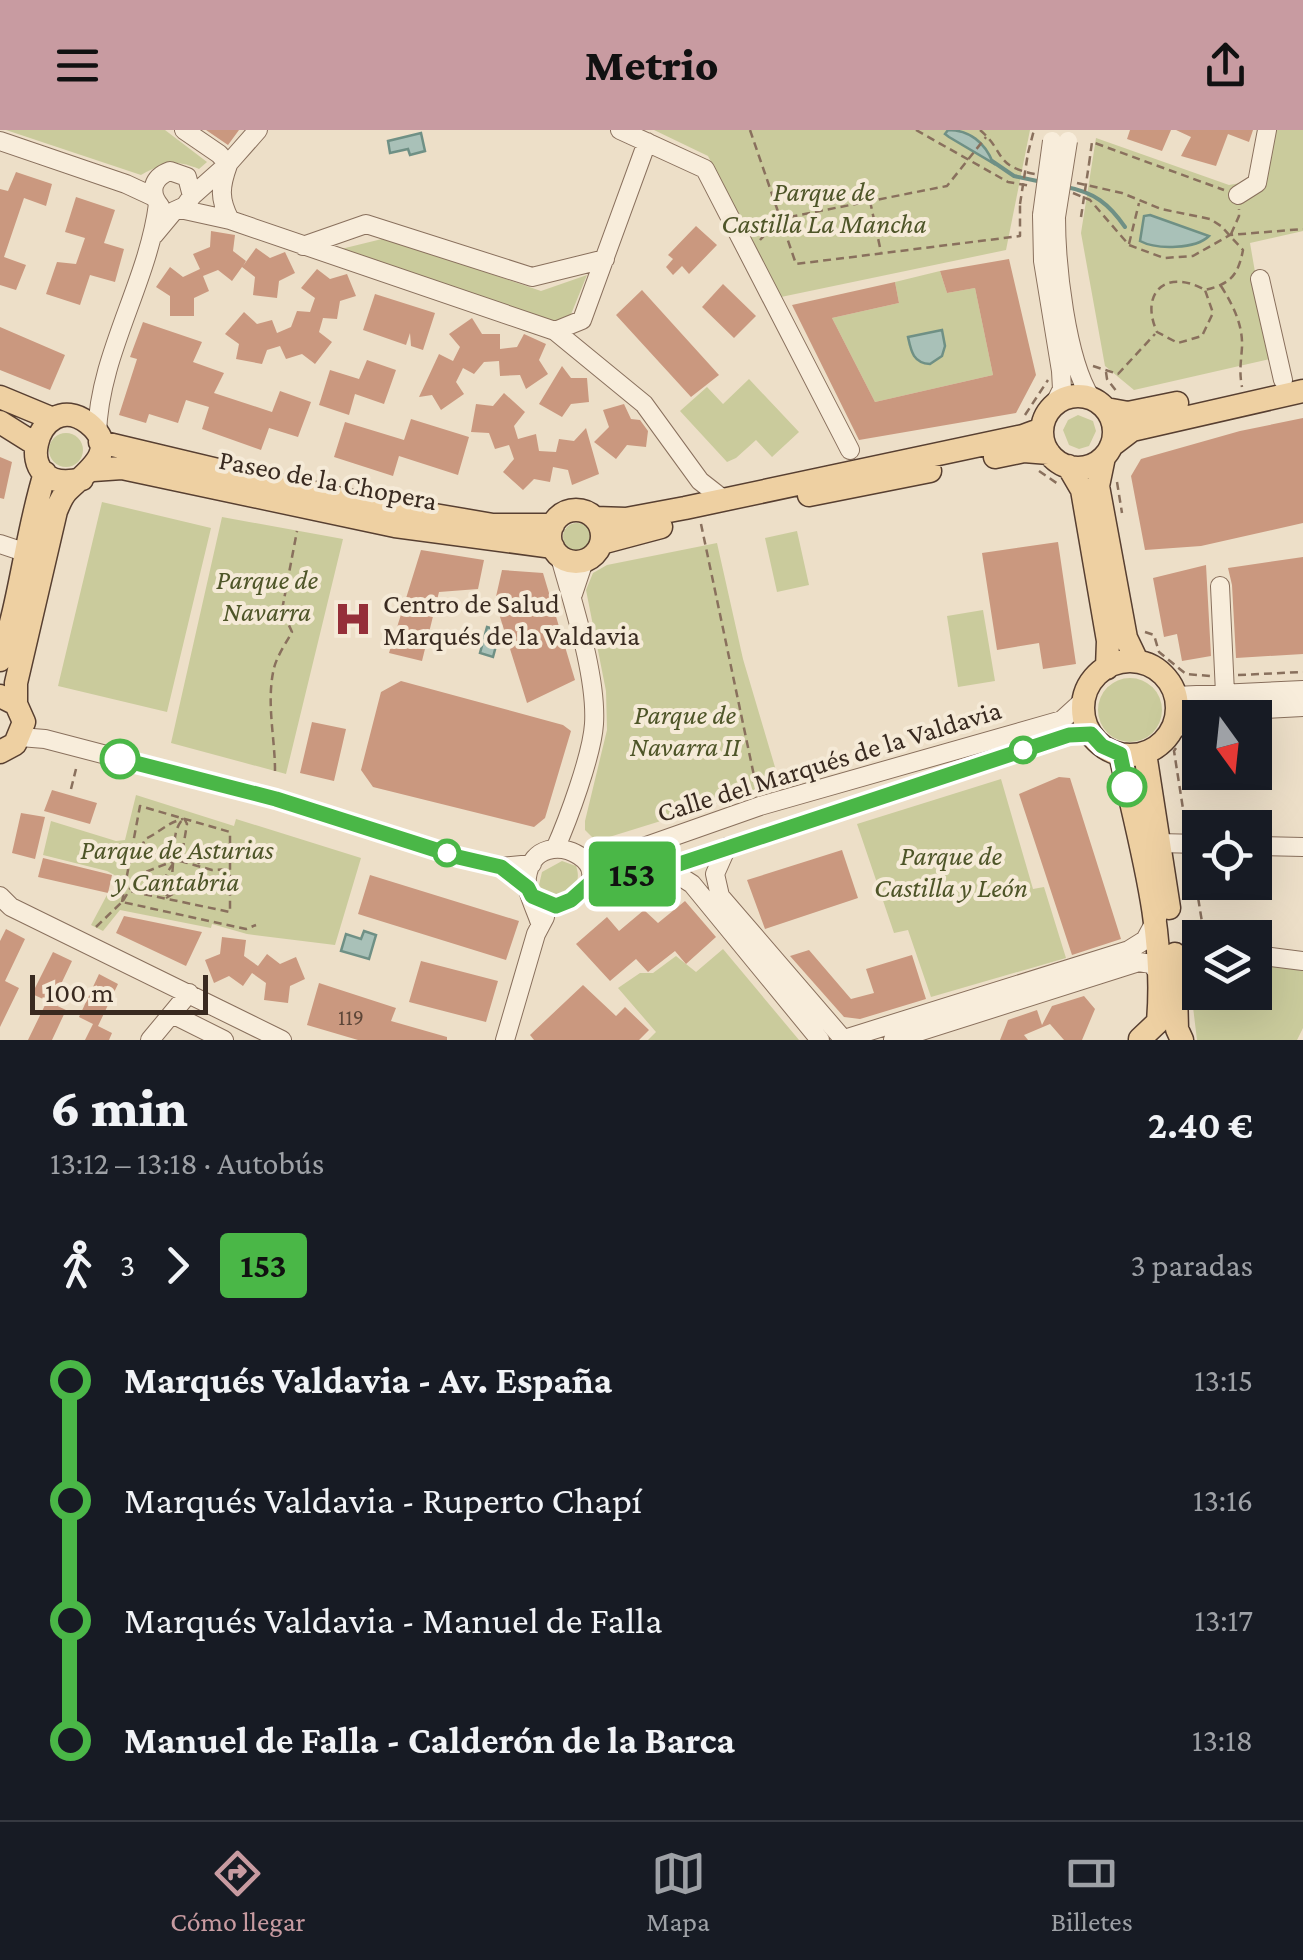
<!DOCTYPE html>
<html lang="es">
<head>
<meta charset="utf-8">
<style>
  :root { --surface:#171b24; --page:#242831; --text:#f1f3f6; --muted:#9ea1a6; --line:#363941; --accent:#c89ba1 }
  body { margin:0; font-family:"Crimson Pro",serif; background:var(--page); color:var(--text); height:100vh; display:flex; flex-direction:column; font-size:38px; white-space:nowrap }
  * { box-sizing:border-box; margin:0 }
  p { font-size:32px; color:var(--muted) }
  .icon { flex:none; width:55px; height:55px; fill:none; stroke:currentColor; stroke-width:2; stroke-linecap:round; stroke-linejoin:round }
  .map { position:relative; height:910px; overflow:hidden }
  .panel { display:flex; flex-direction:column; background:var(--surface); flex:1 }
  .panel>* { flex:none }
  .badge { padding:0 20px; border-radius:8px; font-size:35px; line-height:65px }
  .needle { width:65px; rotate:165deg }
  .tools { position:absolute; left:1182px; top:570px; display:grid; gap:20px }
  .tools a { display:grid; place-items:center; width:90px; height:90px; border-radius:0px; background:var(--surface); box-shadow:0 10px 40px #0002; font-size:50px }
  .scale { position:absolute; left:30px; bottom:25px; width:178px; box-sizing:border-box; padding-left:10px; border:5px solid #392a20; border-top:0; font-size:28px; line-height:35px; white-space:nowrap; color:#392a20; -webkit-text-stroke:8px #f5ead7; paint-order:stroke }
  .map>.badge { position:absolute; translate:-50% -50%; box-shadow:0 0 0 5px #fff }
  .legs { display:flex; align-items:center; gap:15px; height:110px; padding:0 50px; font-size:32px }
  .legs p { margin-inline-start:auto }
  .headline { display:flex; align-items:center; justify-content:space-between; height:170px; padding:0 50px }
  h1 { font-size:55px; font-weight:800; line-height:75px }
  ul { padding:0 50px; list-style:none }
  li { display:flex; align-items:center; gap:35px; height:120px; font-size:38px }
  li i { display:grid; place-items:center; width:15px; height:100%; margin:0 12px; background:currentColor }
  li i::after { content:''; width:25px; height:25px; margin:-12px; border:8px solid; border-radius:50%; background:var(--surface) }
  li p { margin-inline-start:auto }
  li:first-child i { background:linear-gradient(#0000 50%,currentColor 0) }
  li:last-child i { background:linear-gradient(currentColor 50%,#0000 0) }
  header { display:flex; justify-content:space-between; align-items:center; height:130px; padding:0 50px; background:var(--accent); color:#111; font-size:45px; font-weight:800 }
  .menu { display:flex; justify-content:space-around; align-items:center; height:140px; border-top:2px solid var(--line); background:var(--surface); font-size:28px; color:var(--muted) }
  .menu a { display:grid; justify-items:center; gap:5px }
  .menu .current { color:var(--accent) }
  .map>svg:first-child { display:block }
</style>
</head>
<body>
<header><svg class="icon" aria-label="menu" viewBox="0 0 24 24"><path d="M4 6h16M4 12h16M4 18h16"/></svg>Metrio<svg class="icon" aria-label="share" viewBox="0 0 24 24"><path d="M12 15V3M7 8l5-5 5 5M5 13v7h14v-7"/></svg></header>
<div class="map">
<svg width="1303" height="910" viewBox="0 0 1303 910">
  <rect width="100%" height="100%" fill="#eddfc8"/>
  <!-- green -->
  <path fill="#cacb9c" d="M6,0H165L207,32L199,39C175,29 163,33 141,45Z
    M654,0H1030L1006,120L781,167L708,26Z
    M1264,0H1303V101L1250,113L1270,229L1134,260L1105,236L1081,103L1096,8L1229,55L1252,51Z
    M386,108L541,161L587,145L565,199L337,120Z
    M940,141L947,163L975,158L993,245L875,272L832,188L899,173L895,152Z
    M749,249L799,302L772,327L756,310L736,328L727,332L680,281L707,257L723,274Z
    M1078,285L1093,291L1096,301L1089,316L1079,319L1069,315L1063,300L1068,290Z
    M49 320a17 17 0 1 1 34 0a17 17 0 1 1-34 0Z
    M102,372L211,398L167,582L58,556Z
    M222,387L343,409L286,644L171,613Z
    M563 407a14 14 0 1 1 28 0a14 14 0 1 1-28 0Z
    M797,401L809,455L777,462L765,408Z
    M717,413L743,529L780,654L606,708H593L585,700V691L607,600L606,561L586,460L593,443L607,435Z
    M983,480L995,551L958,557L947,486Z
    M1098 580a32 32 0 1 1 64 0a32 32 0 1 1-64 0Z
    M1001,649L1033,759L1044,757L1066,828L931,867L908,800L894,803L857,694Z
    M136,665L234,696L236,689L361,728L335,815L247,804L212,794L211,798L120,780L103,801L91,795L108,763H115L118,747L107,741L43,725L51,691L116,711L125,710Z
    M562,731L576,736C584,757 565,769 546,764L539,755L542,742Z
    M723,819L799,910H648L656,902L618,858L640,843H653L676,826L696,842Z
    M1186,819L1200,821V862H1255V832L1303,841V898L1297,910H1197Z"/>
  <!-- water -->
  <path fill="#a9c1b8" stroke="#6f9085" stroke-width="2.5" d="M948,0C969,0 985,12 993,33L949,7L945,4Z
    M421,3L425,21L410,25L408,19L390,23L388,11Z
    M1150,85L1209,106C1196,119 1157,120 1140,111L1144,86Z
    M942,200L945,216L942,226L930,234C913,233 911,221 908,207Z
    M487,497L500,501L493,527L480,523Z
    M364,801L376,805L369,829L341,821L346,804L361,809Z"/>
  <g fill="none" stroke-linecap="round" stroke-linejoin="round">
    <!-- stream -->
    <path stroke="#6f9085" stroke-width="4" d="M992,31L1014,46L1042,52
      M1066,57C1094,62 1109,74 1125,97"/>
  </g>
  <!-- building -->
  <path fill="#ca987f" d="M206,0H239L228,15Z
    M1130,0H1171L1162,21L1127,9Z
    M1176,0H1253L1249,12L1228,4L1216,36L1181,26L1191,7Z
    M16,42L52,54L46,76L24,68L4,127L26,135L16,160L0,155V59L8,61Z
    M76,67L115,80L104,113L124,119L115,152L90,145L80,175L46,164L57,132L76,134L85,108L65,102Z
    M696,96L717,115L689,144L682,136L673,145L666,137L673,129L668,125Z
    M211,101L235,105L233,121L246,131L243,136L256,118L270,128L285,122L295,143L279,151L277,168L253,165L255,147L242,137L232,151L218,140L203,146L209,161L194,168V186H170V166L156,157L170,137L183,147L200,139L193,124L210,117Z
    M1009,129L1036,245L1016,283L859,310L792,175L895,152L899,173L832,188L875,272L993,245L975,158L947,163L940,141Z
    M317,139L330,149L347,144L356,166L340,171L337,189L323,188L319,202L332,212L315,234L302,224L286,229L280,216L267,220L262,234L236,229L239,214L225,204L244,182L257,194L272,190L277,203L291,197L297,181L310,182L315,168L301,158Z
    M723,154L756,186L734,208L702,177Z
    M642,160L719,245L691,267L616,185Z
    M375,164L435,183L423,220L411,216L410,203L406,215L363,200Z
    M472,188L482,204H500V219L517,217L524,204L546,214L539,230L548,244L526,259L520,245L500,246L499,231L484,232L474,244L463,238L456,252L464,264L441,280L432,265L419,267L439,224L453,231L460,217L449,204Z
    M143,192L202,212L193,232L224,243L214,263L272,282L280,261L311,272L298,307L269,298L261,320L202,299L209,277L186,270L178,293L149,284L146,293L119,285L137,229L130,227Z
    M0,197L65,225L50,260L0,240Z
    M367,230L396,240L384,274L355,264L349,285L319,275L330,240L359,249Z
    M562,236L571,248H587L589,272L571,274L562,287L539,274Z
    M504,263L525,282L514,296L518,309L536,304L539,321L556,322L559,309L574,311L586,298L599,344L572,355L568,340L553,337L550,352L534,349L523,360L503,342L514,329L509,315L495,319L489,303L471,302L476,274L493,276Z
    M624,274L631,289L640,290L648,301L646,317L627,315L616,329L594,312L609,297L603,280Z
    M1303,288V393L1201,416L1145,420L1131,346L1141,329L1240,301Z
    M411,289L469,307L458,345L399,326L393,346L334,327L345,292L404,310Z
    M0,327L12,332L4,369L0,368Z
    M1058,412L1076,534L1043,539L1039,513L997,520L982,423Z
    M421,420L484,430L478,459L439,462L422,531L389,523Z
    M1303,427V524L1236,528L1232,455L1228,438Z
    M1206,435L1211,526L1182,531L1177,504L1164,507L1153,448Z
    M502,440L543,443L575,550L527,573L495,471Z
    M401,551L563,595L571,601L545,688L534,697L373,657L361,640L381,562Z
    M312,592L346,599L334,651L300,643Z
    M1059,647L1070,648L1121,809L1072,825L1019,664Z
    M52,660L97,673L90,694L44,681Z
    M21,683L45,687L35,729L12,723Z
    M842,720L858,768L765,799L747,750Z
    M43,728L112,745L108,763L38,747Z
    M370,745L519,791L506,830L358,784Z
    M685,771L716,807L686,834L675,821L648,842L636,829L610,851L576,814L607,787L619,801L644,780L658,793Z
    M124,786L202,802L186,836L116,803Z
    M6,799L25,809L5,851L19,858L0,897V811Z
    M222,807L246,810L244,826L258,836L267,824L280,834L296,827L305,849L290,856L288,873L264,870L266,853L252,843L243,856L229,846L214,853L205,830L220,824Z
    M809,820L851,869L874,863L866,839L912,825L926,869L860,889L844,887L790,826Z
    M53,822L72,831L52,873L32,864Z
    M421,831L498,851L486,892L409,872Z
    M99,844L118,854L98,896L112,903L109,910H85L93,894L79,887Z
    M319,853L396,878L391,891L447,907V910H358L307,895Z
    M583,855L616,886L625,877L649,900L639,910H534L530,905Z
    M1084,866L1095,879L1082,910H1064L1050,894L1024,905L1028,910H1000L1008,890L1037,880L1042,895L1052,876Z
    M47,871L66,880L52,910H28Z"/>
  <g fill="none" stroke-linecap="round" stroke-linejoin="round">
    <!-- minor casing -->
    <g stroke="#89705d" stroke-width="20">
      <path id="minor" d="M184,0L219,24L228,34
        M620,0L705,39L850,320
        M0,11L126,54L154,67
        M228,35C220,57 219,69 230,90
        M1238,65L1257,53L1267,0
        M160,76C148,62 153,47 170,41L187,47L192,66
        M180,79L230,90L555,201L644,274L700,351L723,369
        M1042,85L1043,131L1061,241L1062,259L1054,275
        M1056,87C1056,135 1066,229 1091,268
        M154,105L174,81L185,76L192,66L228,34L258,0
        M303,116L366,94L532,147L605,129
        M1260,149L1283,250
        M555,201L582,190L647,12
        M97,304C99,224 148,153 158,74
        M0,414L27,423
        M1220,456L1225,563
        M573,464L584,431
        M1175,566L1303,560
        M1171,602L1196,583L1303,577
        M20,607L45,609L275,669L458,727L501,737L532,734
        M1159,713L1200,714
        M1255,716L1303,717
        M727,717L715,744L720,766L844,910
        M555,719C568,690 592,625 594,594C597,546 573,474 560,427
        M584,727H615L760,676L1062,590L1084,570
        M667,738L692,754L820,910
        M589,754L667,738L1069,605L1091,604
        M0,766L11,777L282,910
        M532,766L555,776C647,744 536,683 527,747C525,760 536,780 540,793
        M1255,825L1303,831
        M1177,835L1200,822
        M172,884L224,910
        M150,910L189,863
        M505,910L536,804L545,787
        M841,910L1129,820L1145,810L1157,788
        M893,910L1139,832L1151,834L1162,847"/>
    </g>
    <!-- major casing -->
    <g stroke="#573f31" stroke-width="25">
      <path id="major" d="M1042 302a36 36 0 1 1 72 0a36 36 0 1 1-72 0Z
        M0,267L53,289
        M1106,279L1128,283L1177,273
        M0,292L35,314
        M100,312L340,369L493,395H553
        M1111,316L1132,300L1303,261
        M995,327L1024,321L1049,323
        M1104,327L1098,356L1126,508L1137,531
        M1068,336L1082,360L1108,511L1107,538
        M93,340L122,338L395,396L553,417
        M809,365L930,341
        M550 406a26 26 0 1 1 52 0a26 26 0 1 1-52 0Z
        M595,388L626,389L685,378L1023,306L1042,299
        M601,413L661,397
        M0,530C21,469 26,404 45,343
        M1083 578a47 47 0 1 1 94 0a47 47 0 1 1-94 0Z
        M0,566L16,574L24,592L15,614L0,622
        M16,574V553L56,381C59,374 62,366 67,361C83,344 123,321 88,293C37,254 5,368 82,349
        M1145,623L1169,778
        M1120,624C1140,715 1166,799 1158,892L1140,909
        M1175,824L1177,899L1182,910"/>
    </g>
    <!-- path -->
    <path stroke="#89705d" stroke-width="2.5" stroke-dasharray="8 5" stroke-linecap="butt" d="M750,0L796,134L1020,106V74
      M916,0L1008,52L1031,56
      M980,0C1006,22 993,36 1035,44
      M1028,23L1034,0
      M1089,34L1092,12L1224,60
      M1077,53L1122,63L1161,79L1210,89L1221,96L1243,120C1238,146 1230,154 1205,160C1167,138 1139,162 1157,202L1178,213L1202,206L1213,183L1205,160
      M1073,63L1090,70L1129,115L1164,128L1193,126L1230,105L1303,99
      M870,71L881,122
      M1231,104L1239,86V79
      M760,110L779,89L947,56L986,7
      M1129,114L1139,73
      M1221,156C1233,175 1243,195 1242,217C1241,233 1239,241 1242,257
      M1093,236L1118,244L1155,204
      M1106,242L1107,249L1117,262
      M1025,285L1048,250
      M1039,341L1058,354
      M1117,352L1122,383
      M701,394L757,660
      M1145,502L1154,505L1159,522L1186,544L1210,546
      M1238,545L1303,542
      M1176,618L1174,621L1186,698
      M275,641C275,607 266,572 274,538C277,526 286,513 292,502L282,480L297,401
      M71,659L76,639
      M184,688L187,694L183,718L176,723C173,712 175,696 184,688Z
      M132,717L170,727
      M141,719L145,709C159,703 168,692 183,689
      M169.5 728a5.5 5.5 0 1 1 11 0a5.5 5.5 0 1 1-11 0Z
      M1192,730L1202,792L1199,806
      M180,731L212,740L228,739
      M173,734L171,760L165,768C162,755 165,744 173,734Z
      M198,734L205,724L227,717
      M166,768L183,758L229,752
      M123,771L138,745L171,732
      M122,772L140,676L230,702V782L129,761
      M96,797L122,772L246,799L256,795"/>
    <!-- minor -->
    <use href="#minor" stroke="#f8eddb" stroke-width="18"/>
    <!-- major -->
    <use href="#major" stroke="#eed0a2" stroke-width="22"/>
    <!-- minor-bridge casing -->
    <g stroke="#89705d" stroke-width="20" stroke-linecap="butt">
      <path id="minor-bridge" d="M1042,85L1052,11
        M1056,87L1068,11"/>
    </g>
    <!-- path-bridge -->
    <path stroke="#89705d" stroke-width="2.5" stroke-dasharray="8 5" stroke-linecap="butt" d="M1020,74L1028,23
      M1081,87L1089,34"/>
    <!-- minor-bridge -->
    <use href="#minor-bridge" stroke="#f8eddb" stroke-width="18"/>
  </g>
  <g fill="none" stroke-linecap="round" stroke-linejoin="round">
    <!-- line-1 casing -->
    <g stroke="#fff" stroke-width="22">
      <path id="line-1" d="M120,629L276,669L458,727L501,737L528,758L532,766L556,776L571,770L589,754L667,738L1069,605L1091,604L1102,616L1120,624L1127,657"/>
    </g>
    <!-- line-1 -->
    <use href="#line-1" stroke="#4ab747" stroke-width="15"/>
  </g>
  <!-- icons -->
  <defs>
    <g id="hospital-bare" transform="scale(3)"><path d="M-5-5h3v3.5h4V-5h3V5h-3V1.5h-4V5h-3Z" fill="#952f39" stroke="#f5ead7" stroke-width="2.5" paint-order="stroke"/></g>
  </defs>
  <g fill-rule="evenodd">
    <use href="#hospital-bare" x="353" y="489"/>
  </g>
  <!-- markers -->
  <g fill="#fff" stroke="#4ab747" stroke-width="5">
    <circle cx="1023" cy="620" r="12"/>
    <circle cx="120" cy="629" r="18"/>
    <circle cx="1127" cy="657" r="18"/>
    <circle cx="447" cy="723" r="12"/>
  </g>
  <g text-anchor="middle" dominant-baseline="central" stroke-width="8" stroke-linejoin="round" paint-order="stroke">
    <!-- number labels -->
    <g font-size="22" fill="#5d4638">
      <text x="351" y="887">119</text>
    </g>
    <!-- park labels -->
    <g font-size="28" font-style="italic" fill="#4e5528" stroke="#f5ead7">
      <text x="824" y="61">Parque de<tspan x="824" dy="32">Castilla La Mancha</tspan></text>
      <text x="267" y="449">Parque de<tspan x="267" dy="32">Navarra</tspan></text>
      <text x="685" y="584">Parque de<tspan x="685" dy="32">Navarra II</tspan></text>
      <text x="177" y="719">Parque de Asturias<tspan x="177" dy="32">y Cantabria</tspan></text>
      <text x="951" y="725">Parque de<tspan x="951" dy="32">Castilla y León</tspan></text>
    </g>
    <!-- street labels -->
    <g font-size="28" fill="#392a20" stroke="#f5ead7">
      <text transform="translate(328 350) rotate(11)">Paseo de la Chopera</text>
      <text transform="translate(829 631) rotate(-17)">Calle del Marqués de la Valdavia</text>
    </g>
    <!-- poi labels -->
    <g font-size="28" fill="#392a20" stroke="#f5ead7" text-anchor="start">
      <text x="383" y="473">Centro de Salud<tspan x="383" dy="32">Marqués de la Valdavia</tspan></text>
    </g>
  </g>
</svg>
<div class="tools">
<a><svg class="needle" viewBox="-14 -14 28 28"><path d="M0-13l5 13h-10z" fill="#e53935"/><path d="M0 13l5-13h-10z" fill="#9ea1a6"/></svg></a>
<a><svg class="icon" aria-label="locate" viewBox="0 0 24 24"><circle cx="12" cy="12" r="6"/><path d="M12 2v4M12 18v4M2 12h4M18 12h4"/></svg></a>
<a><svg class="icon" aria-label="layers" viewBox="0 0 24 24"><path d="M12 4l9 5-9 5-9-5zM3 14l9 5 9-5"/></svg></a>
</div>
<div class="scale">100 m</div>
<b class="badge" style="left:632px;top:744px;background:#4ab747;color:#111">153</b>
</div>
<section class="panel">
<div class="headline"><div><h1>6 min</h1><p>13:12 – 13:18 · Autobús</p></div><b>2.40 €</b></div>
<div class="legs"><svg class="icon" aria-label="walk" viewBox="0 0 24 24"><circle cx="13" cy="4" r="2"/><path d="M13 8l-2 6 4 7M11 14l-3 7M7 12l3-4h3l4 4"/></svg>3<svg class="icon" aria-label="forward" viewBox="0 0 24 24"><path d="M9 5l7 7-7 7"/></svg><b class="badge" style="background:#4ab747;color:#111">153</b><p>3 paradas</p></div>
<ul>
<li><i style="color:#4ab747"></i><b>Marqués Valdavia - Av. España</b><p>13:15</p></li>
<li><i style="color:#4ab747"></i><span>Marqués Valdavia - Ruperto Chapí</span><p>13:16</p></li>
<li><i style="color:#4ab747"></i><span>Marqués Valdavia - Manuel de Falla</span><p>13:17</p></li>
<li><i style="color:#4ab747"></i><b>Manuel de Falla - Calderón de la Barca</b><p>13:18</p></li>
</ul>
</section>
<nav class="menu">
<a class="current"><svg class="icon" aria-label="directions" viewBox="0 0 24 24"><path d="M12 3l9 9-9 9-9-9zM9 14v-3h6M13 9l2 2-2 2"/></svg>Cómo llegar</a>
<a><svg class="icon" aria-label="map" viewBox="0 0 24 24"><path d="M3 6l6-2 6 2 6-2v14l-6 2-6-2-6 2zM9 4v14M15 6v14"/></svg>Mapa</a>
<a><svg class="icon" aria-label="tickets" viewBox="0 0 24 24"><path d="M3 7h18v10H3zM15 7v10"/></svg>Billetes</a>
</nav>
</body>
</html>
